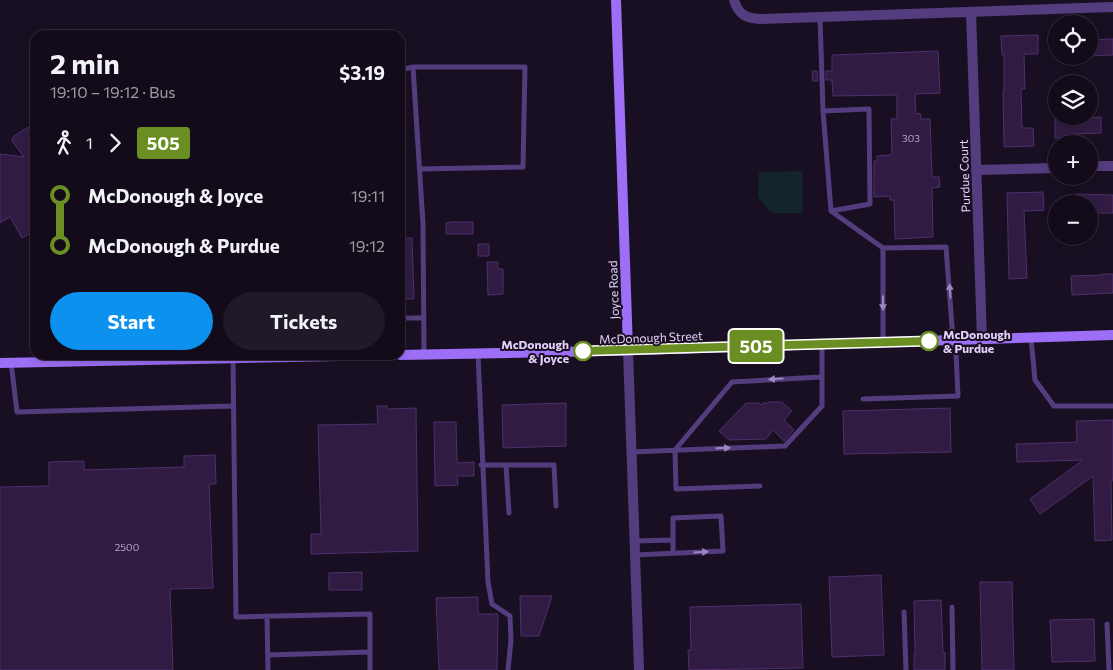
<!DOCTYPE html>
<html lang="en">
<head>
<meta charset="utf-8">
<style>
  :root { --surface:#130b1a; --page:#201927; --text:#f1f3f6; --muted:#9d9ba2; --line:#322b39; --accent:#0d91ef }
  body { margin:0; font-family:Commissioner,sans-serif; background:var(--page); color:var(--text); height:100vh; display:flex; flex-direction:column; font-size:19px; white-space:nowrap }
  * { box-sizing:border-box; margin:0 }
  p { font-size:16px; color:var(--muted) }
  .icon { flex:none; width:28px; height:28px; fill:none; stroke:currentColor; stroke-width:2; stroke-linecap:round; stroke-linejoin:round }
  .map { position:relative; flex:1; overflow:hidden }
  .side { position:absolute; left:30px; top:30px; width:375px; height:330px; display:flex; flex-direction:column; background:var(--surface); border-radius:15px; box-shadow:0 2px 8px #0003,0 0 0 1px var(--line) }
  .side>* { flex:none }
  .badge { padding:0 10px; border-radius:4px; font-size:18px; line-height:32px }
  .controls { position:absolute; left:1048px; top:15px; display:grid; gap:10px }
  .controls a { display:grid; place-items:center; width:50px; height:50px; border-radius:50%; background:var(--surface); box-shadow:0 2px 8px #0003,0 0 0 1px var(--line); font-size:25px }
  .map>.badge { position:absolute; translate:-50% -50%; box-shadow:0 0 0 2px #fff }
  .legs { display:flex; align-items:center; gap:8px; height:55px; padding:0 20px; font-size:16px }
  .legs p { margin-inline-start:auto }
  .head { display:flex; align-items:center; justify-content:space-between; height:85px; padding:0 20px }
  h1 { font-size:28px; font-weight:700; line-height:38px }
  .button { display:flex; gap:10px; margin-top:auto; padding:10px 20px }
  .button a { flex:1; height:58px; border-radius:30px; background:var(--accent); color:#fff; font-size:20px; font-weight:700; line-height:58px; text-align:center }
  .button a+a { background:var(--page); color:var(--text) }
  ul { padding:0 20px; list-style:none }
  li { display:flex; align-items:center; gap:18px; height:50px; font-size:19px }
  li i { display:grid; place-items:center; width:8px; height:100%; margin:0 6px; background:currentColor }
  li i::after { content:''; width:12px; height:12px; margin:-6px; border:4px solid; border-radius:50%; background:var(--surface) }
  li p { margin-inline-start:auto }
  li:first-child i { background:linear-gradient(#0000 50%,currentColor 0) }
  li:last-child i { background:linear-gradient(currentColor 50%,#0000 0) }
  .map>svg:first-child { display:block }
</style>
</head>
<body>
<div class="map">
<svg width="1113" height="670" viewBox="0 0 1113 670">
  <rect width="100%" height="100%" fill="#190f22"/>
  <!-- green -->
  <path fill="#12252c" d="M802,171L803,213H776L768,210L758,197L759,172Z"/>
  <!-- building -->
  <path fill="#301c42" stroke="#4f2f6d" d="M1038,35V54H1024L1025,89H1021L1022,128H1033L1034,146L1004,147L1003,91H1004V54L1002,55L1001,36Z
    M1113,39V55L1089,56V40Z
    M938,51L940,93L915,94L916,114L920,113L921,119H930L932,177H939L940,187L932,188L933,237L895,239L894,200H890V196L874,197V161H877V156L892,155L891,119H897V95L833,96L832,80H826V71H832V55Z
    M812,71H817L818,81H813Z
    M1101,117V133L1072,134V137L1055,138V119Z
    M35,123V230L22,238L10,217L0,223V154L24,157L12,141V139L14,136Z
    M1043,192L1044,210L1024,211L1027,278L1009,279L1007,193Z
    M1076,194L1113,195V213H1089V204H1076Z
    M452,222H473V234H446V223Z
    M400,238H412L414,299H400Z
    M478,244H489V256H478Z
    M487,262H498V269H503V294L488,295Z
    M1103,274H1113V293L1072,295L1071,276L1103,275Z
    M764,402L766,404L768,402H782L792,411L784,420L794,430L784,441L773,430L766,439L729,440L719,431L746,403H759L762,405Z
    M566,403V446L503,448L502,405Z
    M377,406H387V409L416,408L418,551L311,554V534H321L318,425L378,424Z
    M950,408L951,452L844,454L843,411Z
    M1113,420V479L1111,483L1112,540L1095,541L1093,476L1040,514L1030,499L1083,460L1017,462L1016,444L1077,442L1076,421Z
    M434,422H456L457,463L474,462V476H457L458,485L435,486Z
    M215,455L216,484H209L213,588L170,589L173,670H0V487L49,486V462L84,461V470L184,467V456Z
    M362,572V590H329V573Z
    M881,575L884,655L832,657L829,577Z
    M980,582H1012L1014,670H982Z
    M520,596H552L539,636H521Z
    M478,597V614H498L497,670H439L436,598Z
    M941,600L943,653L945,652V670H914V654H915L914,601Z
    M801,604L803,668L689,670L688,650H691L690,607Z
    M1094,619L1095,661L1052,662L1050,620Z"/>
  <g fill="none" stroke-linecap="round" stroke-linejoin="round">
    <!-- lane -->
    <path stroke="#543d7f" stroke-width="5" d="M820,17L823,111L831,211L883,248
      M400,70L413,67
      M823,111L869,109L870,204L831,211
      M420,169L523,167L525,67H413L423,224L424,354
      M400,318H424
      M1031,338L1035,380L1054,406H1113
      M478,354L488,582L492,604L510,616L511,640L508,670
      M233,359L236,617L370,614V670
      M11,362L17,412L233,406
      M863,399L958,396L956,352L953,340L946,247L883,248V342
      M631,452L785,446L822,406V345
      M481,465H554L556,506
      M506,465L509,513
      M760,486L676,489L675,450L732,382L821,377
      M673,540V553
      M635,541L673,540V518L721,516L723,551L635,555
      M952,607L953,670
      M904,612L906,670
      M267,616L268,670
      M1107,624L1109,670
      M268,655L370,652"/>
    <!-- street -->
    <path stroke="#543d7f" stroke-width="10" d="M734,0C738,14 745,18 760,19L1113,7
      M971,12L982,339
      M1089,166H1113
      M976,170L1056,168
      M628,350L639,670"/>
    <!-- secondary -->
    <path stroke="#9d6ff7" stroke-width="10" d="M616,0L628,350
      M400,355L607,351L1113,335
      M0,363L388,355"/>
  </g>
  <!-- one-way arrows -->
  <defs><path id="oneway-solid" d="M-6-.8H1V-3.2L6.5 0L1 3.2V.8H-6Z" transform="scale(1.25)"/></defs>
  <g fill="#9c88be">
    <use href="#oneway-solid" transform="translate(950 291) rotate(-94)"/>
    <use href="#oneway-solid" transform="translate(883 303) rotate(90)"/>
    <use href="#oneway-solid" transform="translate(776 379) rotate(177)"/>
    <use href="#oneway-solid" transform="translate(723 448) rotate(-2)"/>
    <use href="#oneway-solid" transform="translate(701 552) rotate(-3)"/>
  </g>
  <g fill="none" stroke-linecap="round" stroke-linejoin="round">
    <!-- line-1 casing -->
    <g stroke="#fff" stroke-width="11">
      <path id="line-1" d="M583,351L929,341"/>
    </g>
    <!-- line-1 -->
    <use href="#line-1" stroke="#6b8e23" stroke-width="8"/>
  </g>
  <!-- markers -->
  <g fill="#fff" stroke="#6b8e23" stroke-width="2.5">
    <circle cx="929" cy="341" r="9"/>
    <circle cx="583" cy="351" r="9"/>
  </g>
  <g text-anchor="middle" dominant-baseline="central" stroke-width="4" stroke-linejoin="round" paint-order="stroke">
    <!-- number labels -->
    <g font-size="10" fill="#b8a5ce">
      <text x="911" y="138">303</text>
      <text x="127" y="547">2500</text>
    </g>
    <!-- street labels -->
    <g font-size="12" fill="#e5d3fd" stroke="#190f22">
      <text transform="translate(964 176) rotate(-92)">Purdue Court</text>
      <text transform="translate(613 290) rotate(-92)">Joyce Road</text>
      <text transform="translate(651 337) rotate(-2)">McDonough Street</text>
    </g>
    <!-- stop labels -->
    <g font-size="12" font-weight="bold" fill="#e5d3fd" stroke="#190f22" text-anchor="start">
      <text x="943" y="334">McDonough<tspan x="943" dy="14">&amp; Purdue</tspan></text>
      <text x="569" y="344" text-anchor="end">McDonough<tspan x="569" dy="14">&amp; Joyce</tspan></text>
    </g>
  </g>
</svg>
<div class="controls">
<a><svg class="icon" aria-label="locate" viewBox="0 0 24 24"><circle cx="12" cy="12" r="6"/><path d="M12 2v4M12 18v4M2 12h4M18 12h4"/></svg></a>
<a><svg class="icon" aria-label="layers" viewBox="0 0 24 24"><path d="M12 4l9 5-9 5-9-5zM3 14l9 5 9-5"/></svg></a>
<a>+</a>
<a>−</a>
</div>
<b class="badge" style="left:756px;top:346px;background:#6b8e23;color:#fff">505</b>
<section class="side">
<div class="head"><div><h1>2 min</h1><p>19:10 – 19:12 · Bus</p></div><b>$3.19</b></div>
<div class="legs"><svg class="icon" aria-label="walk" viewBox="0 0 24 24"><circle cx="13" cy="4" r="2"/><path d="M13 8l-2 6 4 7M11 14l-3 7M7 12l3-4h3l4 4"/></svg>1<svg class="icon" aria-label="forward" viewBox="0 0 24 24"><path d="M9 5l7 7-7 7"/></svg><b class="badge" style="background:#6b8e23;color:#fff">505</b></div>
<ul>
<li><i style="color:#6b8e23"></i><b>McDonough &amp; Joyce</b><p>19:11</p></li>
<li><i style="color:#6b8e23"></i><b>McDonough &amp; Purdue</b><p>19:12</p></li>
</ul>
<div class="button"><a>Start</a><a>Tickets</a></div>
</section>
</div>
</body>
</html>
